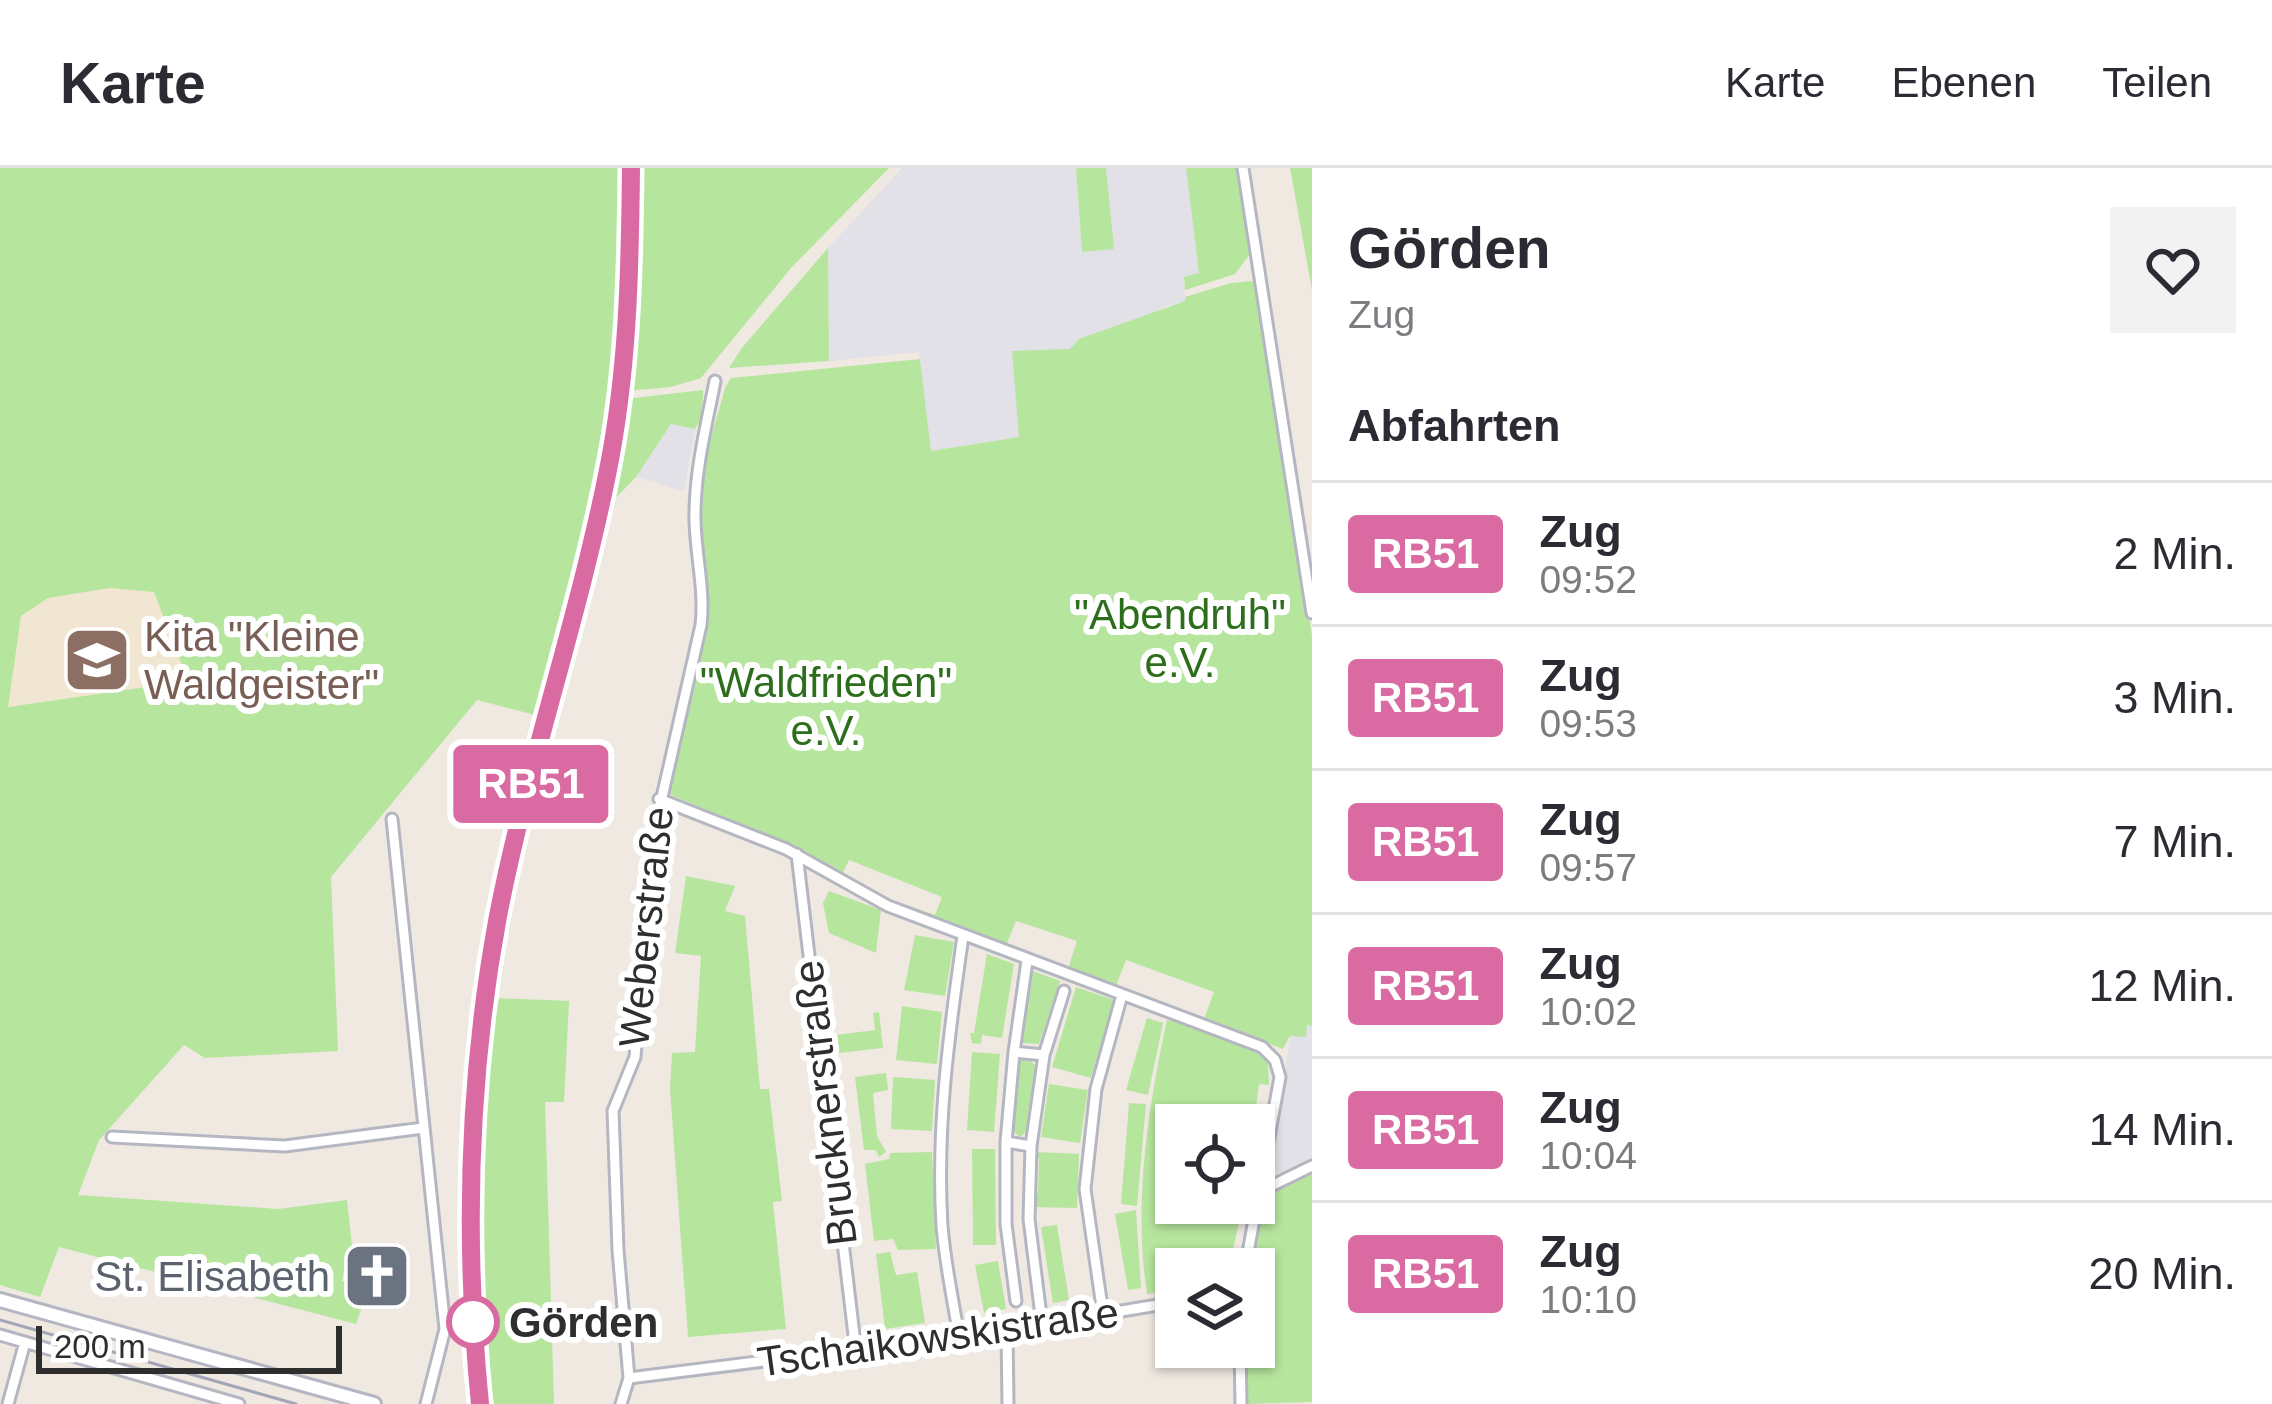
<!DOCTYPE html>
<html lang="de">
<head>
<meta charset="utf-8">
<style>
  :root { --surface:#fff; --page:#f2f2f3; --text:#2b2b33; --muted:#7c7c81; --line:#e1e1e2 }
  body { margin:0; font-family:Arial,sans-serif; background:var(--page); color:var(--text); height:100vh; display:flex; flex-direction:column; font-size:45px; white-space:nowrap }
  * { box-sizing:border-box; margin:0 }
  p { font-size:39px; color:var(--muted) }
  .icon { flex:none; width:66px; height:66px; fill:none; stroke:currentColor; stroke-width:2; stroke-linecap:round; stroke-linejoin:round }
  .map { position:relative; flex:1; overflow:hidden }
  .drawer { display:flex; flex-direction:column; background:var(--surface); width:960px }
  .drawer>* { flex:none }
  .badge { padding:0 24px; border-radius:9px; font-size:42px; line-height:78px }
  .buttons { position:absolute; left:1155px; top:936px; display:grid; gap:24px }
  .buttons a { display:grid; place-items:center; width:120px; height:120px; border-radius:0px; background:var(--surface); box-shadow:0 3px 9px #0004; font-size:60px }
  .scale { position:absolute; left:36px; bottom:30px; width:306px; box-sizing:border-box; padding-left:12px; border:6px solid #2e2e2e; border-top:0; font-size:33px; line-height:42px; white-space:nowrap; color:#2e2e2e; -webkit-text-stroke:9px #fff; paint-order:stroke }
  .map>.badge { position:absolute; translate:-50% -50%; box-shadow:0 0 0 6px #fff }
  h2 { padding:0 36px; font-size:45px; line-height:108px }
  .round { display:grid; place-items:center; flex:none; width:126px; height:126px; border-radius:0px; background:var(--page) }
  .headline { display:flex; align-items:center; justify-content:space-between; height:204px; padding:0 36px }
  h1 { font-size:57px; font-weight:700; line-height:90px }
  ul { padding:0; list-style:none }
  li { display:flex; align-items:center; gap:36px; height:144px; padding:0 36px; border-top:3px solid var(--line) }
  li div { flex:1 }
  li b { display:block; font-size:45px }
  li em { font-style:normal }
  li .badge { min-width:132px; font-weight:700; text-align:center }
  header { display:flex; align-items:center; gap:72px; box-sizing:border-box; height:168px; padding:0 60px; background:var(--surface); border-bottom:3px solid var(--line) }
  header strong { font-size:57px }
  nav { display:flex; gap:66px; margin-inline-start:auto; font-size:42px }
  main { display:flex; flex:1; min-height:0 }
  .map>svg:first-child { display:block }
</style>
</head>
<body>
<header>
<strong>Karte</strong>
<nav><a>Karte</a><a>Ebenen</a><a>Teilen</a></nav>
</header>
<main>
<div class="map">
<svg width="1312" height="1236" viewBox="0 0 1312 1236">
  <rect width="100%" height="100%" fill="#efe9e1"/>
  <!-- industrial -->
  <path fill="#e3e1e8" d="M902,0H1076L1082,84L1114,80L1106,0H1186L1199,106L1184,109L1185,133L1163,139L1020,262L1019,269L930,283L919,184L829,193L828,80Z
    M671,256L695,261L684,323L636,309Z
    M1307,856L1312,858V993L1289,1005H1279L1272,997L1290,868Z"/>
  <!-- education -->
  <path fill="#f0e6d1" d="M110,420L154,424L188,513L7,539L21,448L48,430Z"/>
  <!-- green -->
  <path fill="#b6e59e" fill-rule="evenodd" d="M0,0H627L626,168L600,315L539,548L477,532L331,709L338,883L205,890L184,877L99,972L78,1027L278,1041L347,1032L354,1096L345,1098L342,1113L368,1121L356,1156L59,1079L40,1129L0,1117ZM110,420L154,424L188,513L8,539L21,448L48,430Z
    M633,0H889L791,100L701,210L671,219L626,223L633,167Z
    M1076,0H1106L1114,81L1082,84Z
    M1186,0H1241L1253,82L1235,106L1185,122L1184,109L1199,105Z
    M1290,0H1312V122Z
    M828,80L829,193L729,200L741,181Z
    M1252,113L1258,119L1312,468V858L1307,857L1306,869L1290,868L1283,881L1204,851L1214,824L1126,792L1116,818L1068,801L1077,773L1016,753L1005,780L895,733L935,747L942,729L849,692L841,709L792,678L671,627L669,618C682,562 706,494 707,437C708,409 699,382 695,355C691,331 718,248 725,220L731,210L920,191L931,283L1019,269L1012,183L1070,181L1079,171L1185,133V129L1231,115Z
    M703,222L702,250L695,261L671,256L636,309L606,340L625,231Z
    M686,708L735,718L725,743L745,748L760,921H769L782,1033L773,1034L786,1161L688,1169L670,921L672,885L695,884L701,788L675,785Z
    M829,723L881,742L876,785L829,765L823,735Z
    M915,767L954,774L945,828L904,822Z
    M987,786L1014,796L1002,870L982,867L981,876L972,875L970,865H974Z
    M1030,802L1060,813L1039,876L1022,875L1020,871Z
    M1076,819L1114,832L1091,910L1052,899Z
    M494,830L569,833L564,934H545L554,1236H494C470,1099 474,967 494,830Z
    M902,838L942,844L937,896L896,892Z
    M879,844L883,880L838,885L836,867L875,862L873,845Z
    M1147,850L1163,855L1148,927L1126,922Z
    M1167,852L1193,857L1263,883L1268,894L1269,917L1259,916L1254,957H1176V1035H1243L1229,1101H1176V1122L1147,1126C1133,1036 1148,940 1167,852Z
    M972,884L1000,886L994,964L967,962Z
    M1020,890H1028L1036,898L1026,964L1020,969L1011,962L1017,894Z
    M886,905L888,922L873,925L877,968L886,984L879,989L876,982H864L855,909Z
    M893,909L935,912L932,963L891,961Z
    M1049,916L1088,922L1080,975L1041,969Z
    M1129,935L1146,936L1137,1038L1121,1036Z
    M972,981H995L996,1077H973Z
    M932,984L936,1081L898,1082L893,1071L874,1073L865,996L889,991L890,985Z
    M1034,984L1079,986L1077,1040L1031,1039V1025H1038L1039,990L1034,989Z
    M1312,1002V1234L1247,1236V1179H1254C1254,1144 1249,1053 1270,1027C1279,1015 1300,1009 1312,1002Z
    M1136,1042L1141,1120L1128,1122L1115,1046Z
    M1057,1057L1069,1132L1053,1135L1041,1059Z
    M890,1084L896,1107L917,1104L925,1155L885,1161L876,1086Z
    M998,1093L1006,1141L984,1145L975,1097Z"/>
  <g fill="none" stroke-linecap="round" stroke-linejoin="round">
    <!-- street casing -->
    <g stroke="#b4b7c1" stroke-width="15">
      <path id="street" d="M1243,0L1312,445
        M659,631L786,681L888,738L1262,879L1275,892L1280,909L1245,1101
        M392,651L445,1161L426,1236
        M797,686L856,1184
        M1027,793L1014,884L1044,887L1064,823
        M1014,884L1006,974L1031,978L1044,887
        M112,969L285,978L423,960
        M1006,974V1056L1016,1133
        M1031,978L1029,1051L1042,1156
        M1261,1023L1312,998
        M1103,1146L1085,1021L1096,921L1122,827
        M1007,1163L1008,1236
        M0,1167L239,1236
        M959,1169C953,1132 945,1095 942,1058C936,960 949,865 963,768
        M1240,1179L1241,1236
        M629,1210L988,1165L1176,1134
        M8,1236L25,1174
        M621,1236L629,1210L618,1082L613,943L635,889L653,669L701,457C705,422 696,389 695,353C694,306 706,259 715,213"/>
    </g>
    <!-- secondary casing -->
    <g stroke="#b4b7c1" stroke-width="18">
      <path id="secondary" d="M0,1132L374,1236"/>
    </g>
    <!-- street -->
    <use href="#street" stroke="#fff" stroke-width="9"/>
    <!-- secondary -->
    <use href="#secondary" stroke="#fff" stroke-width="12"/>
    <!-- tram -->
    <path stroke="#a3a6b8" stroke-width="3" d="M0,1152L296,1236"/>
    <!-- rail casing -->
    <g stroke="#a3a6b8" stroke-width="8">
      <path id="rail" d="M480,1236C462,1070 472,907 499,743L608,304L629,167L631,0"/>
    </g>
    <!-- rail -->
    <use href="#rail" stroke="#fff" stroke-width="3" stroke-dasharray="9" stroke-linecap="butt"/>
  </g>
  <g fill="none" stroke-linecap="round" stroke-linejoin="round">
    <!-- line casing -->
    <g stroke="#fff" stroke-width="27">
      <path id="line" d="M480,1236C464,1073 468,909 498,748C527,599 577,455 607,307C628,205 630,104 631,0"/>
    </g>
    <!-- line -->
    <use href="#line" stroke="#da6ba2" stroke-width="18"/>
  </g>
  <!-- icons -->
  <defs>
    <g id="school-square" transform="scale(3.45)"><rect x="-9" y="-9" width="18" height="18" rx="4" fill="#8d6e63" stroke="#fff"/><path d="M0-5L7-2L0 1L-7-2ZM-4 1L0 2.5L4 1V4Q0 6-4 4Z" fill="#fff"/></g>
    <g id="church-square" transform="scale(3.45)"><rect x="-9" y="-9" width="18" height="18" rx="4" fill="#6b7280" stroke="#fff"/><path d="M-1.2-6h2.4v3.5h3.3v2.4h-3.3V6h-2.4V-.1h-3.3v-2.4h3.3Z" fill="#fff"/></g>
  </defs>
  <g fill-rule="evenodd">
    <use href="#school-square" x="97" y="492"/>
    <use href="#church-square" x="377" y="1108"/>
  </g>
  <!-- markers -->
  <circle fill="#fff" stroke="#da6ba2" stroke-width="6" cx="473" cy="1154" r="24"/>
  <g text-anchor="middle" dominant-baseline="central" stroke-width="12" stroke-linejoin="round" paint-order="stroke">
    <!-- park labels -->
    <g font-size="42" fill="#2c6e1b" stroke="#fff">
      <text x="1180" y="446">"Abendruh"<tspan x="1180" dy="48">e.V.</tspan></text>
      <text x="826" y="514">"Waldfrieden"<tspan x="826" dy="48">e.V.</tspan></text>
    </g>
    <!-- education labels -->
    <g font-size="42" fill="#785e54" stroke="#fff" text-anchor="start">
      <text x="144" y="468">Kita "Kleine<tspan x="144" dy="48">Waldgeister"</tspan></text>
    </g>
    <!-- street labels -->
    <g font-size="42" fill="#2e2e2e" stroke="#fff">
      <text transform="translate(646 759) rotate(-84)">Weberstraße</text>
      <text transform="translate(825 935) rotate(-97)">Brucknerstraße</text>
      <text transform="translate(938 1169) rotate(-8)">Tschaikowskistraße</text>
    </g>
    <!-- worship labels -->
    <g font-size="42" fill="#5b616d" stroke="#fff" text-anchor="end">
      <text x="330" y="1108">St. Elisabeth</text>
    </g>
    <!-- stop labels -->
    <g font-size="42" font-weight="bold" fill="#2e2e2e" stroke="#fff" text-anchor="start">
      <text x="509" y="1154">Görden</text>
    </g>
  </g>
</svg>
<div class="buttons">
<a><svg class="icon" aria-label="locate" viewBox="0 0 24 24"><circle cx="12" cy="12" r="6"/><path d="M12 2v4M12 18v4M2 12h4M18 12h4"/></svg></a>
<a><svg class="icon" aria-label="layers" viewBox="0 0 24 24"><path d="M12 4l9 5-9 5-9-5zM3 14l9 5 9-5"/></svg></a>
</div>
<div class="scale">200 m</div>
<b class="badge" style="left:531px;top:616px;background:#da6ba2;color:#fff">RB51</b>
</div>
<section class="drawer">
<div class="headline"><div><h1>Görden</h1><p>Zug</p></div><a class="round"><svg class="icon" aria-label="heart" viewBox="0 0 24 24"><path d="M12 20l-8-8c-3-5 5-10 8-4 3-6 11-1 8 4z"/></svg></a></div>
<h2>Abfahrten</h2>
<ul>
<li><span class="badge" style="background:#da6ba2;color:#fff">RB51</span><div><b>Zug</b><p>09:52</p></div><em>2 Min.</em></li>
<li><span class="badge" style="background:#da6ba2;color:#fff">RB51</span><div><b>Zug</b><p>09:53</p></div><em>3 Min.</em></li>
<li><span class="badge" style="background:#da6ba2;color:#fff">RB51</span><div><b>Zug</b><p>09:57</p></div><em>7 Min.</em></li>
<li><span class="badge" style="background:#da6ba2;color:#fff">RB51</span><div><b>Zug</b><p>10:02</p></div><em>12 Min.</em></li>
<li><span class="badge" style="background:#da6ba2;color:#fff">RB51</span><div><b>Zug</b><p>10:04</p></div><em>14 Min.</em></li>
<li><span class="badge" style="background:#da6ba2;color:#fff">RB51</span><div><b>Zug</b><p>10:10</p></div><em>20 Min.</em></li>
</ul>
</section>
</main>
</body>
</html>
